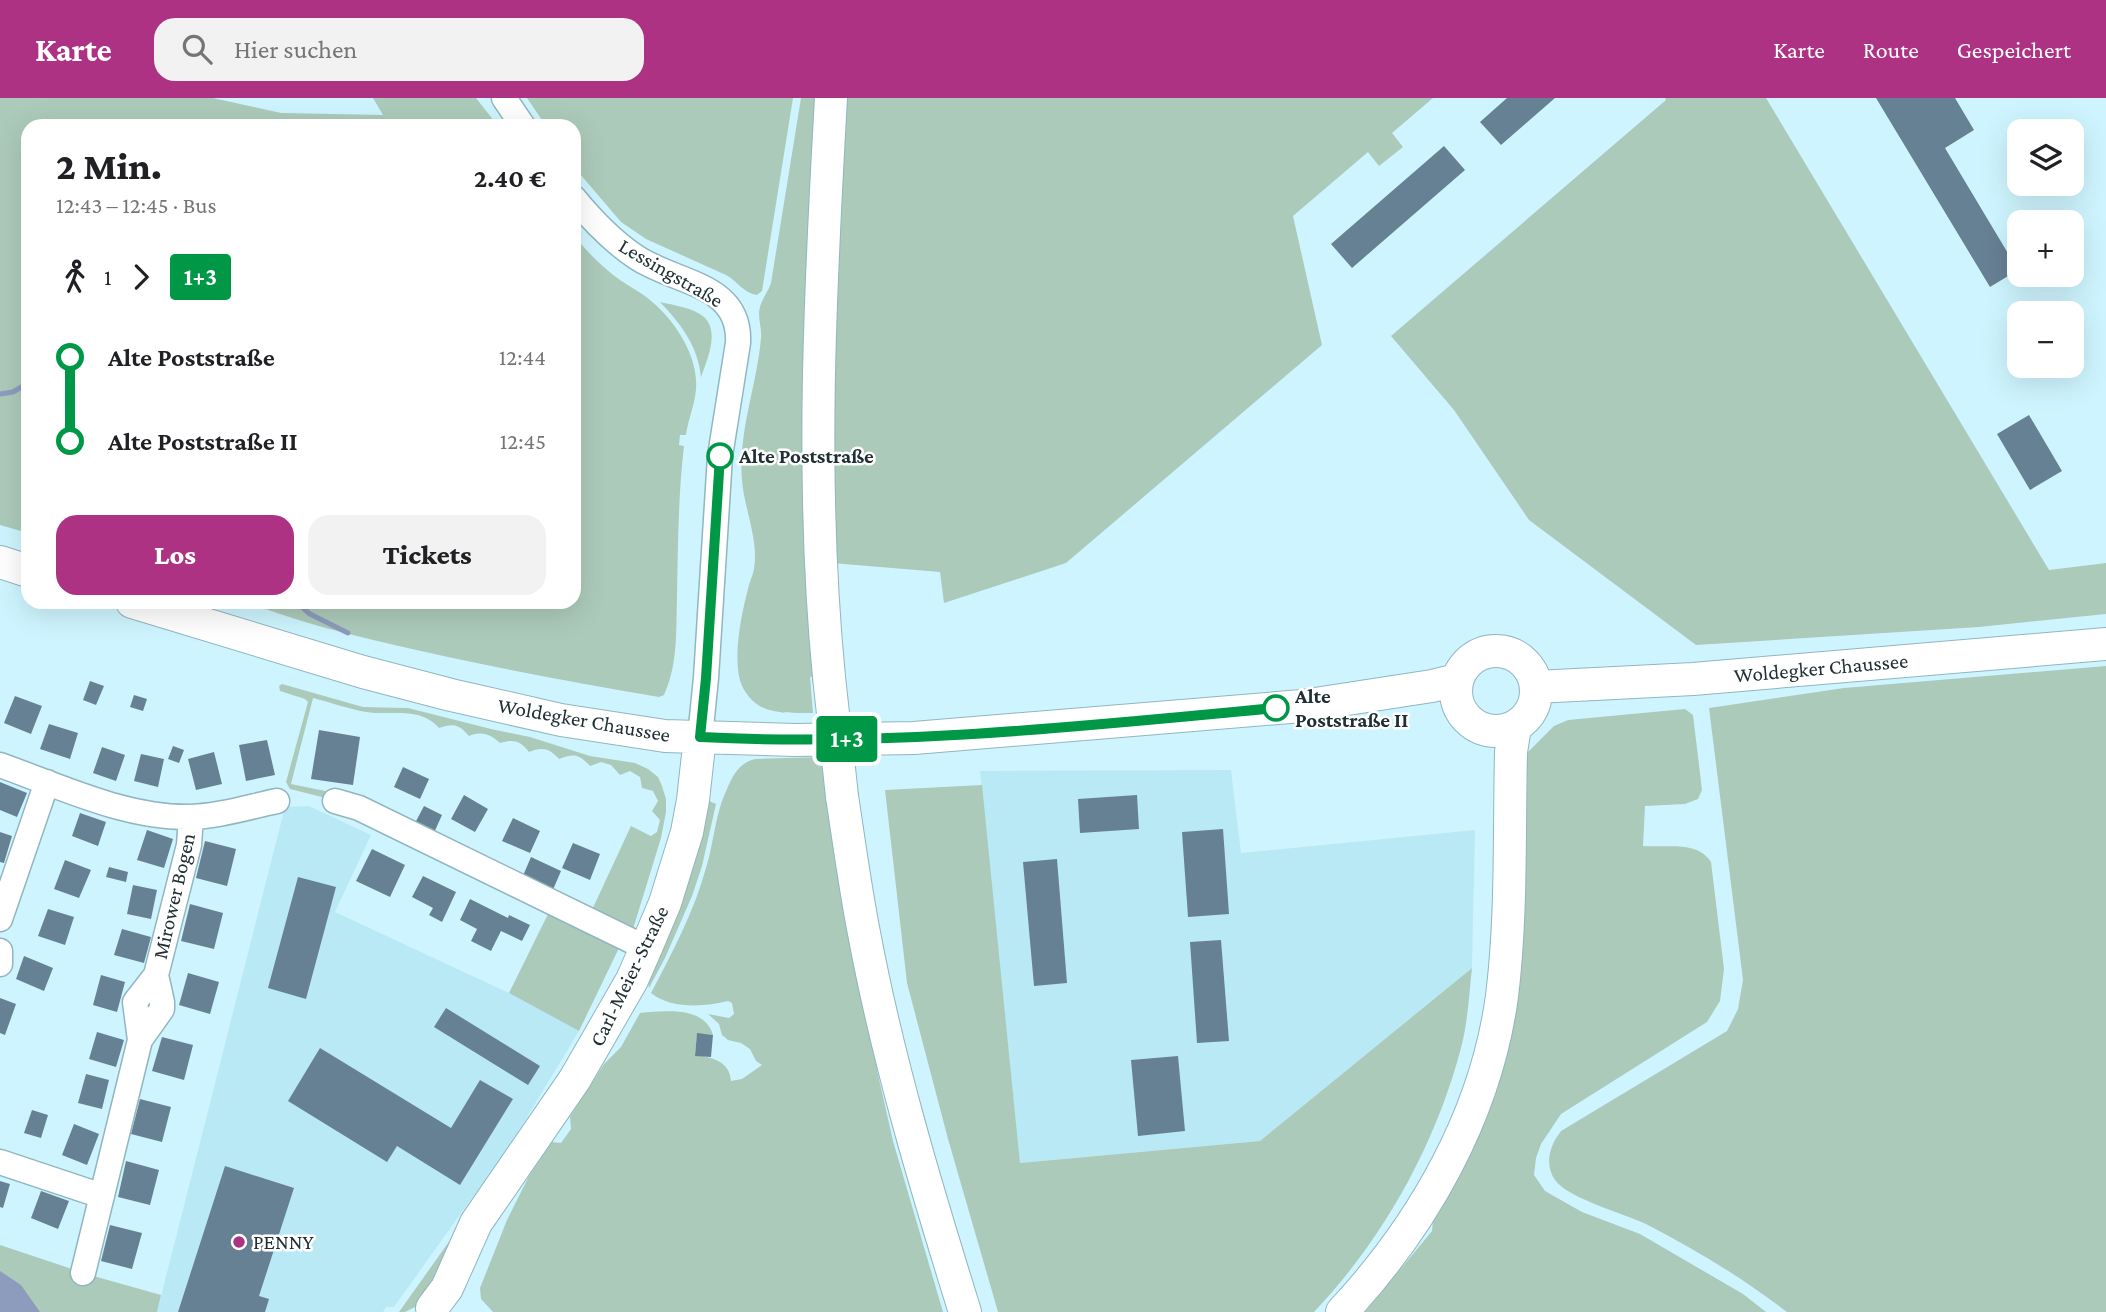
<!DOCTYPE html>
<html lang="de">
<head>
<meta charset="utf-8">
<style>
  :root { --surface:#fff; --page:#f2f2f2; --text:#202124; --muted:#757577; --accent:#ad3284 }
  body { margin:0; font-family:"Crimson Pro",serif; background:var(--page); color:var(--text); height:100vh; display:flex; flex-direction:column; font-size:26px; white-space:nowrap }
  * { box-sizing:border-box; margin:0 }
  p { font-size:23px; color:var(--muted) }
  .icon { flex:none; width:38px; height:38px; fill:none; stroke:currentColor; stroke-width:2; stroke-linecap:round; stroke-linejoin:round }
  .map { position:relative; flex:1; overflow:hidden }
  .sheet { position:absolute; left:21px; top:21px; width:560px; height:490px; display:flex; flex-direction:column; background:var(--surface); border-radius:21px; box-shadow:0 7px 28px #0002 }
  .sheet>* { flex:none }
  .badge { padding:0 14px; border-radius:5px; font-size:24px; line-height:46px }
  .controls { position:absolute; left:2007px; top:21px; display:grid; gap:14px }
  .controls a { display:grid; place-items:center; width:77px; height:77px; border-radius:14px; background:var(--surface); box-shadow:0 7px 28px #0002; font-size:35px }
  .map>.badge { position:absolute; translate:-50% -50%; box-shadow:0 0 0 4px #fff }
  .legs { display:flex; align-items:center; gap:10px; height:77px; padding:0 35px; font-size:23px }
  .legs p { margin-inline-start:auto }
  .overview { display:flex; align-items:center; justify-content:space-between; height:119px; padding:0 35px }
  h1 { font-size:38px; font-weight:800; line-height:52px }
  .primary-button { display:flex; gap:14px; margin-top:auto; padding:14px 35px }
  .primary-button a { flex:1; height:80px; border-radius:21px; background:var(--accent); color:#fff; font-size:28px; font-weight:800; line-height:80px; text-align:center }
  .primary-button a+a { background:var(--page); color:var(--text) }
  ul { padding:0 35px; list-style:none }
  li { display:flex; align-items:center; gap:24px; height:84px; font-size:26px }
  li i { display:grid; place-items:center; width:10px; height:100%; margin:0 9px; background:currentColor }
  li i::after { content:''; width:18px; height:18px; margin:-9px; border:5px solid; border-radius:50%; background:var(--surface) }
  li p { margin-inline-start:auto }
  li:first-child i { background:linear-gradient(#0000 50%,currentColor 0) }
  li:last-child i { background:linear-gradient(currentColor 50%,#0000 0) }
  header { display:flex; align-items:center; gap:42px; box-sizing:border-box; height:98px; padding:0 35px; background:var(--accent); color:#fff }
  header strong { font-size:33px }
  nav { display:flex; gap:38px; margin-inline-start:auto; font-size:24px }
  .search { width:490px; height:63px; background:var(--page); display:flex; align-items:center; gap:18px; box-sizing:border-box; padding:0 24px; border-radius:21px; color:var(--muted); font-size:26px }
  .map>svg:first-child { display:block }
</style>
</head>
<body>
<header>
<strong>Karte</strong>
<div class="search"><svg class="icon" aria-label="search" viewBox="0 0 24 24"><circle cx="10" cy="10" r="6"/><path d="M15 15l6 6"/></svg>Hier suchen</div>
<nav><a>Karte</a><a>Route</a><a>Gespeichert</a></nav>
</header>
<div class="map">
<svg width="2106" height="1214" viewBox="0 0 2106 1214">
  <rect width="100%" height="100%" fill="#cef5ff"/>
  <!-- built -->
  <path fill="#b9e9f5" d="M1231,672L1241,755L1475,732L1472,870L1260,1043L1020,1065L980,673Z
    M309,708L371,737L335,814L509,895L579,933L512,1044L394,1209H386L383,1214H157L285,709Z"/>
  <!-- green -->
  <path fill="#accaba" d="M0,0H213L281,15L383,17L373,0H476L498,28H28V435L0,427Z
    M527,0H793L762,193L757,197C745,196 737,183 726,177L646,141L621,124L574,69V28H546Z
    M801,0H821L817,578L810,579L813,615C785,614 759,619 743,590C731,566 741,517 748,491C749,484 753,478 754,471C759,442 744,410 742,382C738,334 757,287 761,240C762,230 757,218 760,209C762,201 768,194 771,185Z
    M842,0H1433L1392,35L1403,49L1379,68L1368,54L1293,118L1322,247L1066,465L944,505L940,474L832,465L829,379Z
    M1665,0H1766L2049,472L2106,465V516L1979,529L1696,547L1529,422L1454,312L1391,238L1666,2Z
    M574,137C587,154 602,169 620,182C627,187 635,191 642,196C670,215 699,255 696,291C695,306 688,322 686,337H680L679,347L684,348C678,399 678,450 677,500C676,533 678,567 664,597L659,599C588,587 518,574 448,559C379,544 312,529 246,504H574Z
    M660,204C673,207 694,210 704,219C720,234 707,262 701,279C698,248 681,226 660,204Z
    M2106,568V1214H1787C1744,1181 1695,1151 1646,1126C1623,1115 1569,1101 1555,1082C1544,1066 1550,1047 1561,1033L1727,933L1738,911L1743,882L1709,610L1844,590Z
    M282,586L363,609L408,610L491,631L530,639L590,658L635,665L648,671L658,679L662,688L666,701V714L661,740L633,831L591,814L631,728L651,738L657,734L660,722L652,713L658,703L653,693L642,690L640,679L630,673L620,677L611,667L601,664L590,668C579,656 574,655 559,661C549,650 542,649 529,654C520,642 513,641 500,645C490,636 482,633 469,638C459,626 453,625 439,630C420,608 392,618 366,614C348,611 330,604 313,600L291,686L330,694V701L290,691L286,684L308,604L305,601L280,593L279,588Z
    M1685,611L1693,617L1702,692L1698,701L1685,706L1645,708L1643,748C1665,750 1698,742 1711,764L1724,871L1720,903L1707,924L1561,1016L1541,1046L1536,1060L1534,1077L1545,1093L1582,1114L1640,1136L1743,1196L1766,1214H1365L1432,1133L1434,1111L1468,1046L1526,656L1554,628L1568,622Z
    M821,659L826,699H832L873,923L877,972L893,1043L943,1214H493L481,1201L480,1190L507,1122L529,1078L552,1044L561,1045L571,1031L570,1019L604,966L621,949L640,915C665,913 705,908 713,937L697,936L695,957C711,959 730,963 731,983L742,981L762,967L756,963L750,951L741,945L728,942L722,937L719,926L708,916L729,920L734,916L732,905L728,903C704,909 671,911 651,895C672,855 694,814 706,770C714,745 715,715 727,691C733,677 739,665 755,661Z
    M982,687L1020,1065L1260,1043L1472,870C1469,896 1468,924 1461,950C1435,1048 1384,1140 1314,1214H998L948,1041L907,885L885,692Z
    M707,702L716,706L702,768L692,798L665,860L649,890L648,884Z
    M548,816L619,850L579,933L509,895Z
    M458,1131L425,1204L405,1214H399Z
    M0,1147L90,1177L161,1197L157,1214H0Z"/>
  <!-- water -->
  <path fill="#8d9cbc" d="M0,1173L21,1187L40,1214H0Z"/>
  <g fill="none" stroke-linecap="round" stroke-linejoin="round">
    <!-- stream -->
    <path stroke="#8d9cbc" stroke-width="5" d="M0,296L13,294L28,285
      M296,504L310,516L348,535"/>
  </g>
  <!-- building -->
  <path fill="#678194" d="M1507,0H1555L1501,47L1480,24Z
    M1876,0H1955L1974,32L1945,50L2018,172L1990,189Z
    M1444,48L1465,72L1352,170L1331,146Z
    M2029,317L2062,373L2030,392L1997,336Z
    M90,583L104,588L96,607L83,602Z
    M134,597L147,601L143,613L130,609Z
    M15,598L42,608L31,636L4,625Z
    M49,626L78,635L70,661L40,651Z
    M319,632L360,639L353,687L311,681Z
    M267,642L275,677L246,683L239,647Z
    M173,648L184,652L179,665L168,661Z
    M102,649L125,657L116,683L93,675Z
    M214,654L222,686L196,692L188,661Z
    M141,656L164,661L158,689L134,683Z
    M403,669L429,681L420,701L394,689Z
    M0,684L27,695L17,719L0,712Z
    M464,697L488,711L475,734L451,721Z
    M1137,697L1139,731L1080,735L1078,701Z
    M424,708L442,717L433,737L414,727Z
    M80,715L106,724L98,748L72,738Z
    M513,720L540,733L530,755L502,743Z
    M1223,731L1229,816L1188,819L1182,734Z
    M147,732L173,741L164,770L137,762Z
    M0,734L12,738L4,765L0,764Z
    M205,743L236,751L227,788L196,780Z
    M573,745L600,756L590,782L562,770Z
    M372,751L405,767L390,799L356,783Z
    M531,759L561,773L552,794L522,780Z
    M1057,761L1067,885L1034,888L1023,764Z
    M65,762L91,772L79,800L54,791Z
    M109,769L128,774L126,784L106,779Z
    M423,778L456,794L442,824L429,817L433,810L412,799Z
    M298,779L336,789L306,901L268,890Z
    M133,787L157,792L151,821L127,816Z
    M470,801L508,820L509,817L530,827L522,843L501,833L491,853L471,843L477,831L460,822Z
    M190,806L223,815L214,851L181,843Z
    M48,811L74,819L65,847L38,838Z
    M122,831L151,839L144,865L114,857Z
    M1221,842L1229,943L1197,945L1190,844Z
    M24,858L53,870L44,893L16,881Z
    M188,875L219,884L210,916L179,907Z
    M101,877L125,884L117,914L93,907Z
    M0,900L16,906L5,937L0,935Z
    M446,910L540,968L528,987L434,929Z
    M97,934L124,942L116,969L89,961Z
    M697,935L713,937L711,959L695,958Z
    M162,939L193,947L184,982L152,973Z
    M320,950L451,1030L480,982L513,1001L460,1087L397,1048L387,1064L288,1003Z
    M1178,958L1185,1033L1138,1038L1131,962Z
    M86,976L109,982L102,1011L78,1005Z
    M140,1001L171,1009L162,1044L131,1036Z
    M32,1012L48,1017L41,1040L24,1035Z
    M74,1026L99,1036L87,1067L62,1057Z
    M126,1063L159,1072L150,1107L118,1099Z
    M225,1068L294,1090L259,1198L269,1201L265,1214H178Z
    M0,1083L10,1086L3,1110L0,1109Z
    M41,1093L69,1103L58,1131L31,1120Z
    M110,1127L142,1135L132,1171L101,1163Z"/>
  <g fill="none" stroke-linecap="round" stroke-linejoin="round">
    <!-- minor casing -->
    <g stroke="#90b6bf" stroke-width="27">
      <path id="minor" d="M504,0L523,28
        M574,100C592,122 612,143 636,159C676,186 741,185 738,245L720,358L706,580L700,639
        M0,667C59,688 123,719 187,719C217,719 248,709 277,703
        M335,703L359,710L646,850
        M0,821L47,684
        M0,853V866
        M140,942L162,911V904L156,877L189,747L191,719
        M0,1064L102,1098
        M83,1175L140,942L135,904L156,877"/>
    </g>
    <!-- major casing -->
    <g stroke="#90b6bf" stroke-width="34">
      <path id="major" d="M0,464L28,473
        M132,504L363,574L451,597L561,622L665,638L795,642L914,640L1302,608L1432,588L1457,582
        M1456 593a40 40 0 1 1 80 0a40 40 0 1 1-80 0Z
        M829,579C810,386 820,193 831,0
        M1536,589L1693,581L2106,546
        M842,698C849,744 855,789 864,835C888,963 926,1089 965,1214
        M432,1210L447,1190L476,1125L575,981L632,882L646,850L665,805L687,734L693,702L700,639
        M1342,1214C1423,1127 1486,1017 1502,898C1512,817 1509,735 1511,654L1515,629"/>
    </g>
    <!-- minor -->
    <use href="#minor" stroke="#fff" stroke-width="24"/>
    <!-- major -->
    <use href="#major" stroke="#fff" stroke-width="32"/>
    <!-- major-bridge casing -->
    <g stroke="#90b6bf" stroke-width="34" stroke-linecap="butt">
      <path id="major-bridge" d="M829,579L842,698"/>
    </g>
    <!-- major-bridge -->
    <use href="#major-bridge" stroke="#fff" stroke-width="32"/>
  </g>
  <g fill="none" stroke-linecap="round" stroke-linejoin="round">
    <!-- line-1 casing -->
    <g stroke="#fff" stroke-width="16">
      <path id="line-1" d="M720,358L706,580L700,639C892,649 1085,628 1276,610"/>
    </g>
    <!-- line-1 -->
    <use href="#line-1" stroke="#009847" stroke-width="10"/>
  </g>
  <!-- markers -->
  <g fill="#fff" stroke="#009847" stroke-width="3.5">
    <circle cx="720" cy="358" r="12"/>
    <circle cx="1276" cy="610" r="12"/>
  </g>
  <circle fill="#ad3284" stroke="#fff" stroke-width="2.5" cx="239" cy="1144" r="7"/>
  <g text-anchor="middle" dominant-baseline="central" stroke-width="5" stroke-linejoin="round" paint-order="stroke">
    <!-- street labels -->
    <g font-size="21" fill="#202f32" stroke="#fff">
      <text transform="translate(671 175) rotate(30)">Lessingstraße</text>
      <text transform="translate(1821 570) rotate(-5)">Woldegker Chaussee</text>
      <text transform="translate(584 622) rotate(10)">Woldegker Chaussee</text>
      <text transform="translate(174 798) rotate(-77)">Mirower Bogen</text>
      <text transform="translate(629 878) rotate(-64)">Carl-Meier-Straße</text>
    </g>
    <!-- stop labels -->
    <g font-size="21" font-weight="bold" fill="#202f32" stroke="#fff" text-anchor="start">
      <text x="739" y="358">Alte Poststraße</text>
      <text x="1295" y="598">Alte<tspan x="1295" dy="24">Poststraße II</tspan></text>
    </g>
    <!-- poi labels -->
    <g font-size="21" fill="#202f32" stroke="#fff" text-anchor="start">
      <text x="253" y="1144">PENNY</text>
    </g>
  </g>
</svg>
<div class="controls">
<a><svg class="icon" aria-label="layers" viewBox="0 0 24 24"><path d="M12 4l9 5-9 5-9-5zM3 14l9 5 9-5"/></svg></a>
<a>+</a>
<a>−</a>
</div>
<b class="badge" style="left:847px;top:641px;background:#009847;color:#fff">1+3</b>
<section class="sheet">
<div class="overview"><div><h1>2 Min.</h1><p>12:43 – 12:45 · Bus</p></div><b>2.40 €</b></div>
<div class="legs"><svg class="icon" aria-label="walk" viewBox="0 0 24 24"><circle cx="13" cy="4" r="2"/><path d="M13 8l-2 6 4 7M11 14l-3 7M7 12l3-4h3l4 4"/></svg>1<svg class="icon" aria-label="forward" viewBox="0 0 24 24"><path d="M9 5l7 7-7 7"/></svg><b class="badge" style="background:#009847;color:#fff">1+3</b></div>
<ul>
<li><i style="color:#009847"></i><b>Alte Poststraße</b><p>12:44</p></li>
<li><i style="color:#009847"></i><b>Alte Poststraße II</b><p>12:45</p></li>
</ul>
<div class="primary-button"><a>Los</a><a>Tickets</a></div>
</section>
</div>
</body>
</html>
